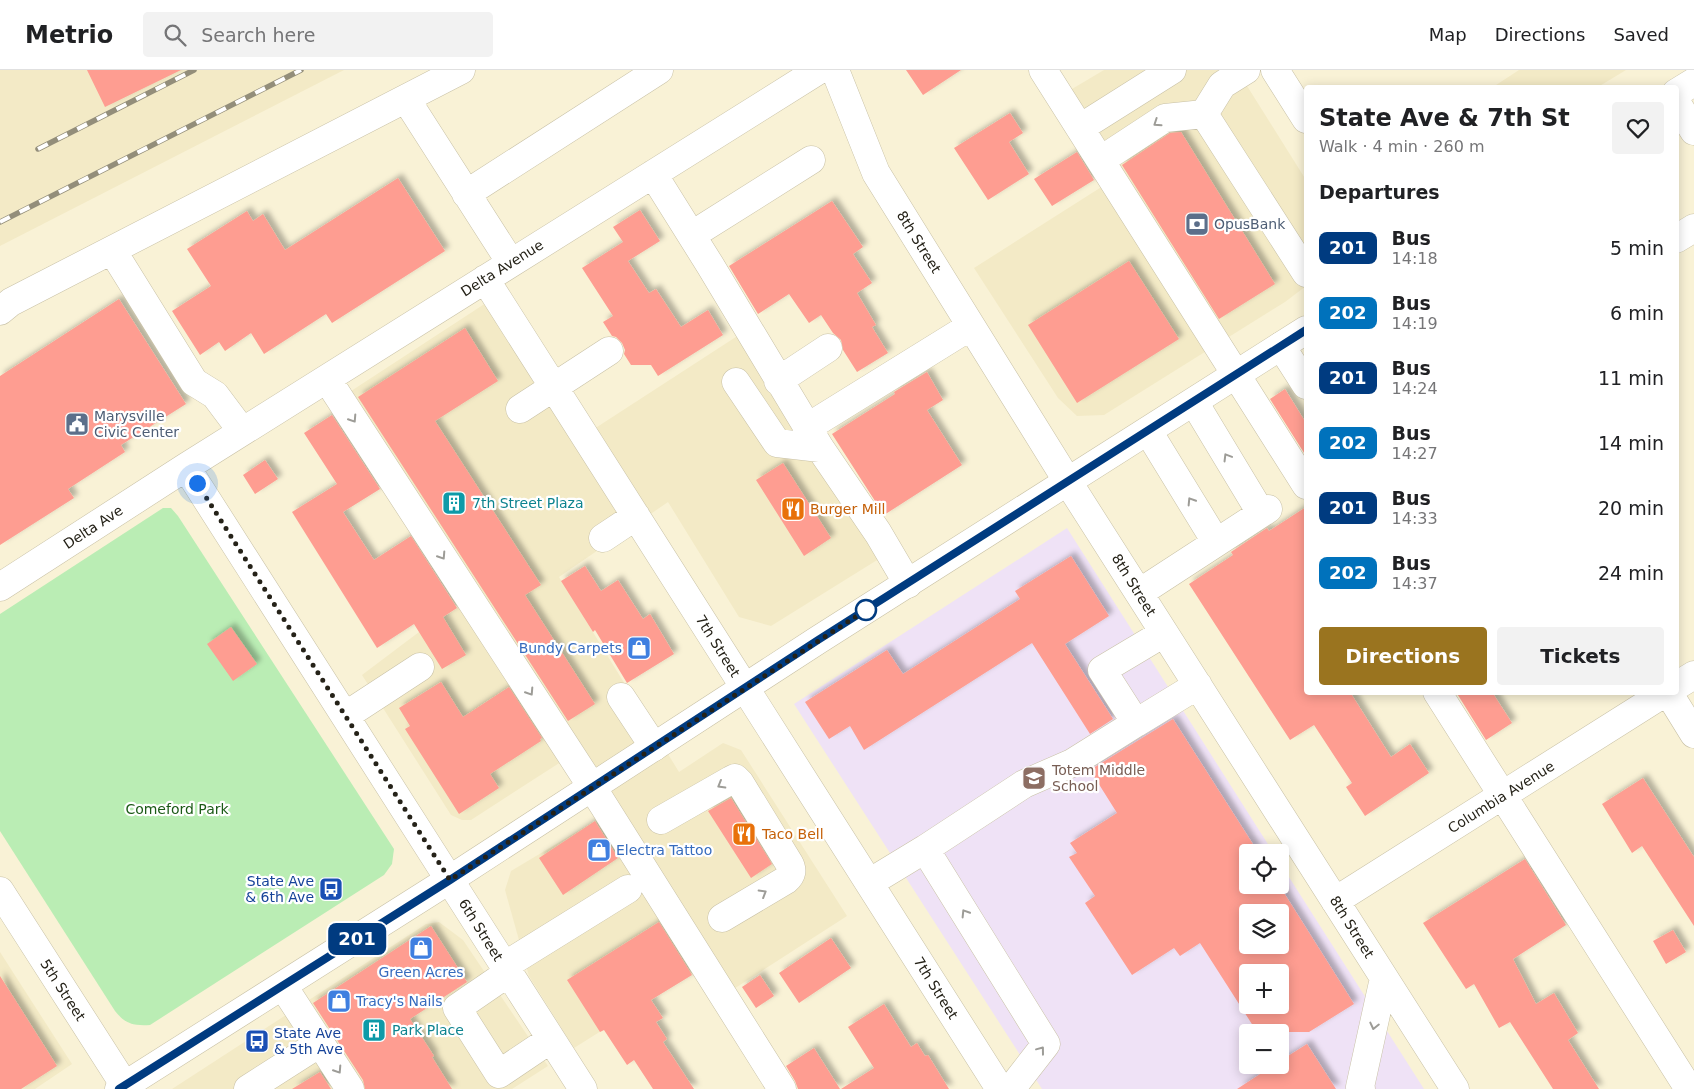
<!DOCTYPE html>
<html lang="en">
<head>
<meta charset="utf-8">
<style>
  :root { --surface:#fff; --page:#f2f2f2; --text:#202124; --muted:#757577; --line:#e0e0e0; --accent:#9a741f }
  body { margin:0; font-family:"DejaVu Sans",sans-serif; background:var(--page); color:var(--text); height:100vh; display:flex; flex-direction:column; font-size:19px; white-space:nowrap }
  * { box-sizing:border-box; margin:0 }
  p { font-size:16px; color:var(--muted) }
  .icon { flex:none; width:28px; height:28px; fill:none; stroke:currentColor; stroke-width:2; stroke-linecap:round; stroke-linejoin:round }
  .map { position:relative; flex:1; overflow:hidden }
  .side { position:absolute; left:1304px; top:15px; width:375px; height:610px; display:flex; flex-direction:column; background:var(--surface); border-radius:5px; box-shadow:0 2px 12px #0003 }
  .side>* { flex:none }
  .badge { padding:0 10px; border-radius:8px; font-size:18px; line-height:32px }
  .controls { position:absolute; left:1239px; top:774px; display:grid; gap:10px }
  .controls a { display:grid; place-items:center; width:50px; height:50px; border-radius:5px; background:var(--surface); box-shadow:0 2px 12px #0003; font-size:25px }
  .you { position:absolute; width:25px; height:25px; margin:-12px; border:4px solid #fff; border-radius:50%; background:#1a73e8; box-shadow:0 0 0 8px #1a73e833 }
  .map>.badge { position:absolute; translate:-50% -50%; box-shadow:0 0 0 2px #fff }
  h2 { padding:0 15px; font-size:19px; line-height:45px }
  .round { display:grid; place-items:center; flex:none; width:52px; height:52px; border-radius:5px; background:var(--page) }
  .head { display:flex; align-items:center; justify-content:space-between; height:85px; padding:0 15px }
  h1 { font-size:24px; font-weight:800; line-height:38px }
  .action { display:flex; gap:10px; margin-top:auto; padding:10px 15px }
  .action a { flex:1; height:58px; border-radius:5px; background:var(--accent); color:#fff; font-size:20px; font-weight:800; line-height:58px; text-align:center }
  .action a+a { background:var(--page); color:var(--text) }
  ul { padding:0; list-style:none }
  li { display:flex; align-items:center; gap:15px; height:65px; padding:0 15px }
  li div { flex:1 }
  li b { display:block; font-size:19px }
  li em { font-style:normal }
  li .badge { min-width:55px; font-weight:700; text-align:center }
  header { display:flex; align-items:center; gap:30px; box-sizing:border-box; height:70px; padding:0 25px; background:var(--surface); border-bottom:1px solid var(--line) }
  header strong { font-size:24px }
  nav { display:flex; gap:28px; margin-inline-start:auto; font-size:18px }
  .search { width:350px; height:45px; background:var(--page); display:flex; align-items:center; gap:12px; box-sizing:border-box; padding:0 18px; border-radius:5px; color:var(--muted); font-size:19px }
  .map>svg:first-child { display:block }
</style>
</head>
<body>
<header>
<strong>Metrio</strong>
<div class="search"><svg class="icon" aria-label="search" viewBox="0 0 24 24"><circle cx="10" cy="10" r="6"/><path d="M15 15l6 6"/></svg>Search here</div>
<nav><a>Map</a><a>Directions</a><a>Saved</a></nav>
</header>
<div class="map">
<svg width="1694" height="1019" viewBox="0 0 1694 1019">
  <defs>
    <filter id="shadow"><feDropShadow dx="4.5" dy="-4.5" stdDeviation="2.5" flood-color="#0004"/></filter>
  </defs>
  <rect width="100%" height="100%" fill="#f9f2d6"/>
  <!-- built -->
  <path fill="#f3eac6" d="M0,0H344L0,176Z
    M1104,0H1237L1306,110V216L1285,232L1104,345L1077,346L1058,328L974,198L1103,116L1050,32Z
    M1519,0H1626L1598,17H1493Z
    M489,231L577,370L742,263L882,487L771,556L739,547L668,432L559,507L679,702L723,673L741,680L847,846L726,924L345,325Z
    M467,532L567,688L471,750H462L451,745L362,605L419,562Z
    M598,749L695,902L574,978L529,906L505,820L511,801Z
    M439,852L463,870L548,996L512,1019H172L426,854Z
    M0,882L72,994L35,1019H0Z"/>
  <!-- education -->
  <path fill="#efe2f6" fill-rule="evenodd" d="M1067,458L1273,782H1248V815H1280V793L1424,1019H1042L794,634ZM1248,842H1280V875H1248ZM1248,902H1280V935H1248ZM1248,962H1280V995H1248Z"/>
  <!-- green -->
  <path fill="#baedb4" d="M163,438H171L178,446L394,779L392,794L384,805L150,955C134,956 125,954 115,941L0,761V544Z"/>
  <!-- building -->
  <path fill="#fe9d91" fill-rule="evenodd" filter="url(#shadow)" d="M87,0H181L105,37Z
    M906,0H961L923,25Z
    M1010,43L1023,63L1009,72L1029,104L988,130L954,78Z
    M1181,62L1275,214L1219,249L1122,95L1170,63Z
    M1077,82L1094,110L1052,136L1034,109Z
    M398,108L445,181L332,253L326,244L264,284L251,263L225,281L219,272L200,285L172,241L211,216L187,179L247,141L253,151L263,144L285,180Z
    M832,131L863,177L853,184L872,213L857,223L876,255L872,257L888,283L857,302L843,280L841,270L833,263L821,245L809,253L789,224L758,244L729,196Z
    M640,140L660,171L628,191L649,223L656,219L681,257L708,240L723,265L658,306L651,295H631L624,284L625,280L622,273L616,267L612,266L603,252L613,246L582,198L623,172L613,157Z
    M1129,191L1179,269L1077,333L1028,255Z
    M119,229L186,334L121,375L125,382L68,419L74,428L0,475V306Z
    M465,258L498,311L435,351L541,515L525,525L595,634L568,651L358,327Z
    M927,302L943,330L927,340L962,395L884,445L832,364L895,324L894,322Z
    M1285,319L1306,353V386L1270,329Z
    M332,345L380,419L343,442L374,490L411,466L457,538L443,547L466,585L442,599L414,554L377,578L292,442L337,414L304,363Z
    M265,390L278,409L255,424L243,405Z
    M783,393L831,468L804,486L756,410Z
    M1306,437V622H1350L1391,687L1410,674L1429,703L1365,746L1346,717L1352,713L1314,655L1290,670L1189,514L1233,485L1231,482L1267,458L1269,461Z
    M1071,486L1109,546L1065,574L1113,649L1090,664L1032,573L864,680L850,656L829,669L805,632L887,580L903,604L1020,529L1015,521Z
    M585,496L601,521L618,510L643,549L650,544L674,584L627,613L595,560L593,562L561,511Z
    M231,557L257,594L233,611L207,574Z
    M441,612L463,647L509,617L542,668L540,669L541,671L490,704L499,718L459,744L405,659L410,656L399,638Z
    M1456,622H1492L1512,653L1486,670Z
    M1173,649L1258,782H1248V815H1279L1354,934L1309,962H1257L1200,873L1180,886L1174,878L1132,905L1085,833L1095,826L1069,787L1077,783L1070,773L1117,743L1090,700ZM1248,842H1280V875H1248ZM1248,902H1280V935H1248Z
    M1643,708L1694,787V856L1642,776L1632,783L1602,734Z
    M731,728L772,794L751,808L708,741Z
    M595,751L618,788L563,825L539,788Z
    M1525,789L1566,855L1513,889L1536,934L1554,923L1578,963L1568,970L1599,1019H1553L1510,952L1499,958L1474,914L1466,919L1423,853Z
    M659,852L692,905L651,930L663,948L656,952L667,969L663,972L694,1019H653L634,990L627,995L604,960L600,962L567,910Z
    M431,856L467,912L410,949L434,986L432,987L452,1019H365L363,1010L313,933Z
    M1673,860L1686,882L1666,894L1653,871Z
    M831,868L851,898L799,933L779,903Z
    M760,905L774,926L756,938L742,917Z
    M0,906L57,996L21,1019H0Z
    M884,934L911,977L917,973L925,986L928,985L949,1019H841L874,998L848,957Z
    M1307,974L1336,1019H1237L1274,995H1280V991Z
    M814,978L840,1019H798L795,1011L786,996Z
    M320,1002L331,1019H292Z"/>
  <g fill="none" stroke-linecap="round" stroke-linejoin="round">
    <!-- minor casing -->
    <g stroke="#c8c1a6" stroke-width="29">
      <path id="minor" d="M835,0L876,103L1068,412L1455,1019
        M1043,0L1306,415
        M1246,0L1222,15L1204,44L1306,203
        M1275,0L1306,49
        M406,29L511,193
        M1676,32L1694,61
        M1080,58L1172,0
        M1101,90L1165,48L1204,44
        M653,104L710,195L820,378L878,463L908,514
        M466,124L659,0
        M692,165L811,90
        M1676,169L1694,158
        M112,180L194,312L215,325L242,361
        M485,209L1000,1019
        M0,241L11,232L461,0
        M1281,276L1306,315
        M327,309L592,717L782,1019
        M778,311L828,278
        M736,312L777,373L820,378
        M1194,332L1261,443
        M520,339L609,281
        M808,357L971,256
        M1148,361L1216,472
        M186,397L583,1019
        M603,468L636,446
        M0,517L186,397L819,0
        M1139,523L1268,439
        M1164,563L1102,600L1136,653L1198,615
        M1676,616L1694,605
        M1437,622L1689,1019
        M1668,622L1694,664
        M621,627L654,677
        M345,646L420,597
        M661,750L731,710L735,708L740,713L789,793C793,800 792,805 786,810L722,848
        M925,779L1024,714L1072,693L1136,653
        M869,813L925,779L1046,974L1011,1019
        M0,821L127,1019
        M1335,831L1666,622
        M504,896L628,819
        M508,903L457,938L499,1004L551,969
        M283,916L350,1019
        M248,1019L320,973
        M1361,1019L1360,1017L1384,908"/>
    </g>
    <!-- major casing -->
    <g stroke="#c8c1a6" stroke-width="29">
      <path id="major" d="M1676,23L1694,12
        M119,1019L449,810L818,570L1306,260"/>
    </g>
    <!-- minor -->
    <use href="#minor" stroke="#fff" stroke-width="28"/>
    <!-- major -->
    <use href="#major" stroke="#fff" stroke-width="28"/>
    <!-- rail casing -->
    <g stroke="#938e7a" stroke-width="5.5">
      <path id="rail" d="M38,79L194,0
        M0,152L301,0"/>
    </g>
    <!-- rail -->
    <use href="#rail" stroke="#fff" stroke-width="4" stroke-dasharray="11" stroke-linecap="butt"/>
  </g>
  <!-- one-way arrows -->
  <defs><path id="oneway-chevron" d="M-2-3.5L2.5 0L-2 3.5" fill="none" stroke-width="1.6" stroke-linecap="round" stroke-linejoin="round" transform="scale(1.25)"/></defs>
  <g stroke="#9d9c97">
    <use href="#oneway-chevron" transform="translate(1157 53) rotate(146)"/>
    <use href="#oneway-chevron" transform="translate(353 349) rotate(57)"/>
    <use href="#oneway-chevron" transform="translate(1227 387) rotate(-121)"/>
    <use href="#oneway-chevron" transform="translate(1191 431) rotate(-122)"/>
    <use href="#oneway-chevron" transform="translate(442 486) rotate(57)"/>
    <use href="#oneway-chevron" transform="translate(530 622) rotate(57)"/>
    <use href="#oneway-chevron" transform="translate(721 715) rotate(150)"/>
    <use href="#oneway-chevron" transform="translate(763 823) rotate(-31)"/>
    <use href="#oneway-chevron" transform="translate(965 843) rotate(-122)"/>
    <use href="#oneway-chevron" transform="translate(1374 956) rotate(103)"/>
    <use href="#oneway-chevron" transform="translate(1041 980) rotate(-53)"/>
    <use href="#oneway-chevron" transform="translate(338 1000) rotate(57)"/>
  </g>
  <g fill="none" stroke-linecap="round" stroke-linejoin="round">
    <!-- line casing -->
    <g stroke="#fff" stroke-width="11">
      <path id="line" d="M119,1019L450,810L818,570L1306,260"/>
    </g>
    <!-- line -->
    <use href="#line" stroke="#003b80" stroke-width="8"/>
    <!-- walk -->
    <path stroke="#252218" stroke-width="5" stroke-dasharray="0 9" d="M197,413L450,810L866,540"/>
  </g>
  <!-- icons -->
  <defs>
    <g id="bank-square" transform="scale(1.25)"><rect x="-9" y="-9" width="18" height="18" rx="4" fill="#5c6f8a" stroke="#fff"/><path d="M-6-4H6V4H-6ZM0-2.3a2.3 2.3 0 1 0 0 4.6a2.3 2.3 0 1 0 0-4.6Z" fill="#fff"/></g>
    <g id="civic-square" transform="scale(1.25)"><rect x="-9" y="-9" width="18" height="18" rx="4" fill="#5c6f8a" stroke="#fff"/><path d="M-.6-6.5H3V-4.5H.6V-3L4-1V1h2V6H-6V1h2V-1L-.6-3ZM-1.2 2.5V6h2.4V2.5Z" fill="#fff"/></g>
    <g id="building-square" transform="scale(1.25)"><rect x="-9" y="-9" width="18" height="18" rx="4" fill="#0f9aa8" stroke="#fff"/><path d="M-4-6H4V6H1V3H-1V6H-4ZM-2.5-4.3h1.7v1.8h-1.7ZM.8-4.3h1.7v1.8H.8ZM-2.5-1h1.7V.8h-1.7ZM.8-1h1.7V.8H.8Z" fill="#fff"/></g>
    <g id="restaurant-square" transform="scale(1.25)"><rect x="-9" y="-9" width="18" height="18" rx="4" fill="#e8710a" stroke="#fff"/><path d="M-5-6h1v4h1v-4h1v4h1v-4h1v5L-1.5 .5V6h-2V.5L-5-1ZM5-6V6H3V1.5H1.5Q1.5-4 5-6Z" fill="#fff"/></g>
    <g id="shop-square" transform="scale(1.25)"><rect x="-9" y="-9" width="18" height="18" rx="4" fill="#3f7fe0" stroke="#fff"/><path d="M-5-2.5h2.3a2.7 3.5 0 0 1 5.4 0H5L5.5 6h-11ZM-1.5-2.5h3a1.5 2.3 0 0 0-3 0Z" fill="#fff"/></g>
    <g id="school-square" transform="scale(1.25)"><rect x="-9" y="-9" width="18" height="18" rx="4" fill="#8d6e63" stroke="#fff"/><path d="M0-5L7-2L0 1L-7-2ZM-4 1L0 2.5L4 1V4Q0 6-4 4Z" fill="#fff"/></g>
    <g id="bus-square" transform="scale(1.25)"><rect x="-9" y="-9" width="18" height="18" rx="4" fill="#1a4fb4" stroke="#fff"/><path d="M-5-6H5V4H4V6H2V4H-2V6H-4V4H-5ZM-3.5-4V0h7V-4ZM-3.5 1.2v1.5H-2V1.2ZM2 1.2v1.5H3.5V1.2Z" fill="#fff"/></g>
  </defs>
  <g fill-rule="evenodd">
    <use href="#bank-square" x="1197" y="154"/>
    <use href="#civic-square" x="77" y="354"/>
    <use href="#building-square" x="454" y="433"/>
    <use href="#restaurant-square" x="793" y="439"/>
    <use href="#shop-square" x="639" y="578"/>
    <use href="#school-square" x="1034" y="708"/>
    <use href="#restaurant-square" x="744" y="764"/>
    <use href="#shop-square" x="599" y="780"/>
    <use href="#bus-square" x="331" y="819"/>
    <use href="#shop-square" x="421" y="878"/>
    <use href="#shop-square" x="339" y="931"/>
    <use href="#building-square" x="374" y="960"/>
    <use href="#bus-square" x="257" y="971"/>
  </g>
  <!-- markers -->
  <circle fill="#fff" stroke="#003b80" stroke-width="2.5" cx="866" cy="540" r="10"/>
  <g text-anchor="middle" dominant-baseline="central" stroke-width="4.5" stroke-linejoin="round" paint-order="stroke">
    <!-- service labels -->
    <g font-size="14" fill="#4e5e75" stroke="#fff" text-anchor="start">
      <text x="1214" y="154">OpusBank</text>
      <text x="94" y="346">Marysville<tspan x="94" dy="16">Civic Center</tspan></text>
    </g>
    <!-- street labels -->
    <g font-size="14" fill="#252218" stroke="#fff">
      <text transform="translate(919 172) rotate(58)">8th Street</text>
      <text transform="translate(502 198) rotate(-32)">Delta Avenue</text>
      <text transform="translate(93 457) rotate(-33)">Delta Ave</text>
      <text transform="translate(1134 515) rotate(58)">8th Street</text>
      <text transform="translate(718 576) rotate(58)">7th Street</text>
      <text transform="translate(1501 727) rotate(-32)">Columbia Avenue</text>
      <text transform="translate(1352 857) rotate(58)">8th Street</text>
      <text transform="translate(481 860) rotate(58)">6th Street</text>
      <text transform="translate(936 918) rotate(58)">7th Street</text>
      <text transform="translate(63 920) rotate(57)">5th Street</text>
    </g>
    <!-- culture labels -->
    <g font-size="14" fill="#0d838f" stroke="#fff" text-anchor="start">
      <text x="472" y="433">7th Street Plaza</text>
      <text x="392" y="960">Park Place</text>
    </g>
    <!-- food labels -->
    <g font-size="14" fill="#c56008" stroke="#fff" text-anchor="start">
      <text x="810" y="439">Burger Mill</text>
      <text x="762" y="764">Taco Bell</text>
    </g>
    <!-- shop labels -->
    <g font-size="14" fill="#366cbe" stroke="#fff" text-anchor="start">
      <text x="622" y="578" text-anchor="end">Bundy Carpets</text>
      <text x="616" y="780">Electra Tattoo</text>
      <text x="421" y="902" text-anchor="middle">Green Acres</text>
      <text x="356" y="931">Tracy's Nails</text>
    </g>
    <!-- education labels -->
    <g font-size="14" fill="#785e54" stroke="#fff" text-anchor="start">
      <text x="1052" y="700">Totem Middle<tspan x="1052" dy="16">School</tspan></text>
    </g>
    <!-- park labels -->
    <g font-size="14" fill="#1b5a16" stroke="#fff">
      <text x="177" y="739">Comeford Park</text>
    </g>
    <!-- transit labels -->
    <g font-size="14" fill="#164399" stroke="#fff" text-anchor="end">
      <text x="314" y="811">State Ave<tspan x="314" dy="16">&amp; 6th Ave</tspan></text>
      <text x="274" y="963" text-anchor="start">State Ave<tspan x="274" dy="16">&amp; 5th Ave</tspan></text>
    </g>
  </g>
</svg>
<div class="controls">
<a><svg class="icon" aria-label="locate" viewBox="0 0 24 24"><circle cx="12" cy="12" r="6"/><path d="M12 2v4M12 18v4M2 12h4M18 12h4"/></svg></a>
<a><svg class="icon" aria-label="layers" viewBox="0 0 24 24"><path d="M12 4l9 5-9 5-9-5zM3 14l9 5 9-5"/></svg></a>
<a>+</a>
<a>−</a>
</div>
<div class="you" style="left:197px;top:413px"></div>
<b class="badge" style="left:357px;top:869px;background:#003b80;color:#fff">201</b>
<section class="side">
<div class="head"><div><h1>State Ave &amp; 7th St</h1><p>Walk · 4 min · 260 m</p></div><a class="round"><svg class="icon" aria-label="heart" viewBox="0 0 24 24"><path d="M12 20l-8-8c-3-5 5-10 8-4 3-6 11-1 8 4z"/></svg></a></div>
<h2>Departures</h2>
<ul>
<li><span class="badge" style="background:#003b80;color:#fff">201</span><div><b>Bus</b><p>14:18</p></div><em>5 min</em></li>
<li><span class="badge" style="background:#0072bc;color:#fff">202</span><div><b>Bus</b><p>14:19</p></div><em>6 min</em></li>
<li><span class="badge" style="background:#003b80;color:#fff">201</span><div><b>Bus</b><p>14:24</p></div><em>11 min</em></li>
<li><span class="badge" style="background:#0072bc;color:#fff">202</span><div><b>Bus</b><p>14:27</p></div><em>14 min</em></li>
<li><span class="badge" style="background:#003b80;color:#fff">201</span><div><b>Bus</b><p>14:33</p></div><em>20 min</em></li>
<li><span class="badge" style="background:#0072bc;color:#fff">202</span><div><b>Bus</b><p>14:37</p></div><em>24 min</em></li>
</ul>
<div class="action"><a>Directions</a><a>Tickets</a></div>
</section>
</div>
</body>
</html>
